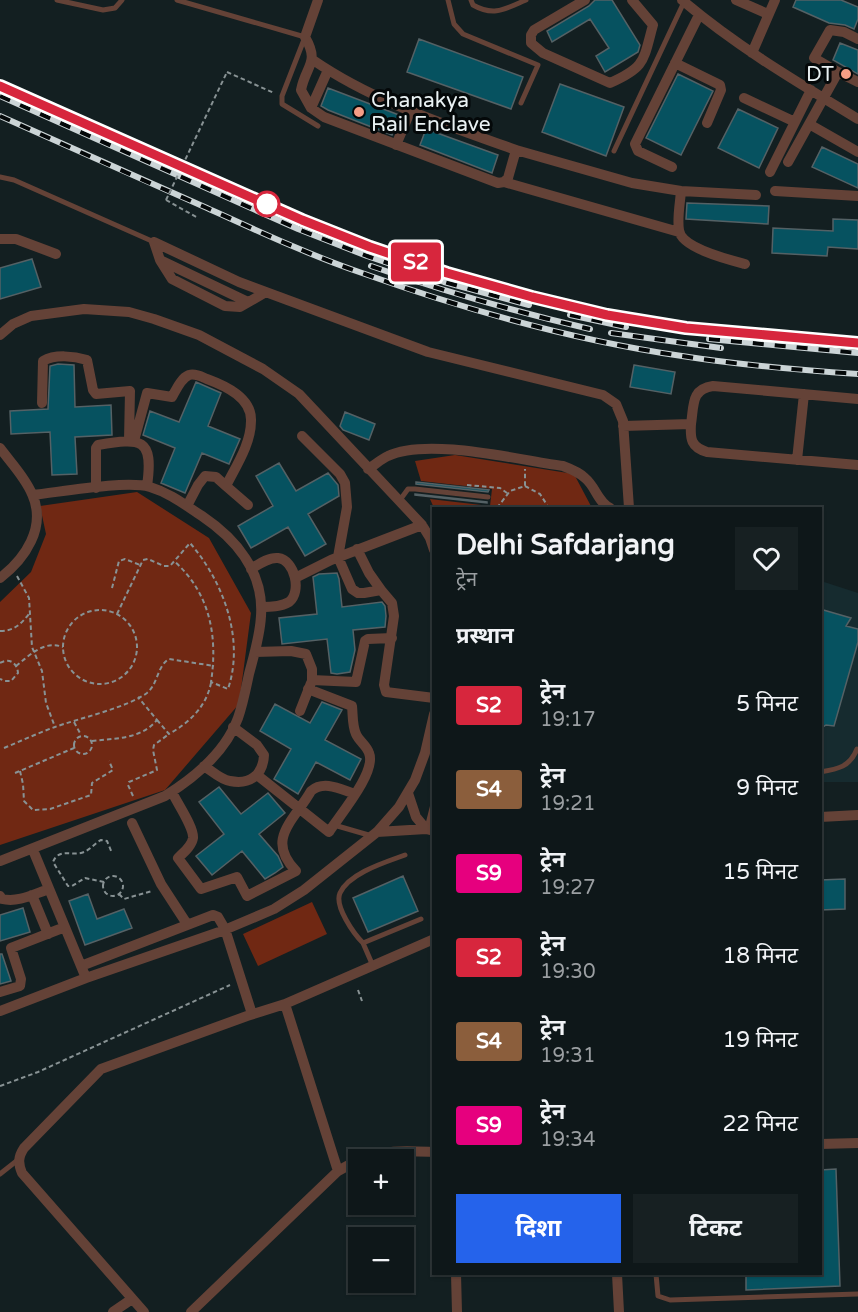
<!DOCTYPE html>
<html lang="hi">
<head>
<meta charset="utf-8">
<style>
  :root { --surface:#0e1719; --page:#172022; --text:#f1f3f6; --muted:#9b9fa2; --line:#2e3638; --accent:#2563eb }
  body { margin:0; font-family:"Varela Round","Noto Sans Devanagari",sans-serif; background:var(--page); color:var(--text); height:100vh; display:flex; flex-direction:column; font-size:22px; white-space:nowrap }
  * { box-sizing:border-box; margin:0 }
  p { font-size:20px; color:var(--muted) }
  .icon { flex:none; width:33px; height:33px; fill:none; stroke:currentColor; stroke-width:2; stroke-linecap:round; stroke-linejoin:round }
  .map { position:relative; flex:1; overflow:hidden }
  .side { position:absolute; left:432px; top:507px; width:390px; height:768px; display:flex; flex-direction:column; background:var(--surface); border-radius:0px; box-shadow:0 2px 4px #0004,0 0 0 2px var(--line) }
  .side>* { flex:none }
  .badge { padding:0 12px; border-radius:4px; font-size:21px; line-height:39px }
  .buttons { position:absolute; left:348px; top:1149px; display:grid; gap:12px }
  .buttons a { display:grid; place-items:center; width:66px; height:66px; border-radius:0px; background:var(--surface); box-shadow:0 2px 4px #0004,0 0 0 2px var(--line); font-size:30px }
  .map>.badge { position:absolute; translate:-50% -50%; box-shadow:0 0 0 3px #fff }
  h2 { padding:0 24px; font-size:22px; line-height:54px }
  .round { display:grid; place-items:center; flex:none; width:63px; height:63px; border-radius:0px; background:var(--page) }
  .headline { display:flex; align-items:center; justify-content:space-between; height:102px; padding:0 24px }
  h1 { font-size:28px; font-weight:700; line-height:45px }
  .primary-button { display:flex; gap:12px; margin-top:auto; padding:12px 24px }
  .primary-button a { flex:1; height:69px; border-radius:0px; background:var(--accent); color:#fff; font-size:24px; font-weight:700; line-height:69px; text-align:center }
  .primary-button a+a { background:var(--page); color:var(--text) }
  ul { padding:0; list-style:none }
  li { display:flex; align-items:center; gap:18px; height:84px; padding:0 24px }
  li div { flex:1 }
  li b { display:block; font-size:22px }
  li em { font-style:normal }
  li .badge { min-width:66px; font-weight:700; text-align:center }
  .map>svg:first-child { display:block }
</style>
</head>
<body>
<div class="map">
<svg width="858" height="1312" viewBox="0 0 858 1312">
  <rect width="100%" height="100%" fill="#131f21"/>
  <!-- built -->
  <path fill="#162b2f" d="M821,581L858,593V782H821Z"/>
  <!-- green -->
  <path fill="#702813" d="M455,455L574,474L592,508H434L430,499L490,506L492,489L421,481L415,461Z
    M137,492L209,538L251,613L239,704L165,790L0,845V602L31,572L46,534L40,506Z
    M312,902L327,934L258,966L243,934Z"/>
  <!-- building -->
  <path fill="#065260" stroke="#546165" stroke-width="1.5" d="M595,0H612L640,45L638,52L605,72L596,56L609,48L590,19L552,42L547,31L589,6Z
    M796,0H841L858,7V19L854,29L845,25L829,23L793,7Z
    M419,39L523,77L511,109L407,72Z
    M840,43L858,50V74L833,60Z
    M678,74L713,91L681,155L646,138Z
    M560,84L624,107L606,156L542,132Z
    M328,88L399,115L392,135L328,110L321,106Z
    M738,109L778,128L759,168L718,148Z
    M426,129L498,155L492,173L420,145Z
    M822,147L858,164V188L812,167Z
    M687,203L769,206L768,224L686,219Z
    M833,219L858,220V249L828,247L827,256L772,253L773,228L833,231Z
    M32,259L41,287L0,299V268Z
    M58,364L74,365L75,407L111,405L112,435L75,437L77,474L52,475L50,432L11,434L10,411L48,409L50,366Z
    M634,365L675,372L671,394L630,387Z
    M196,382L221,393L208,426L240,439L229,464L202,453L185,493L161,483L175,448L143,435L150,411L179,422Z
    M345,412L375,424L369,440L343,430L340,426Z
    M279,463L296,491L328,473L338,485L339,496L308,514L326,544L305,556L288,527L251,548L238,526L273,506L256,476Z
    M416,482L489,490L488,492L416,484Z
    M415,494L487,502V503L415,495Z
    M337,573L339,579L342,607L382,602L385,606L386,616L385,627L353,630L355,650L350,672L337,674L331,673L327,639L282,644L279,618L317,614L313,577L319,574Z
    M820,609L851,618L846,626L858,629V642L834,726L826,725L820,729Z
    M322,702L342,710L325,740L361,759L350,780L316,762L298,794L274,779L291,749L260,731L275,704L310,723Z
    M219,787L241,814L268,793L285,813L259,834L278,856L283,867L275,873L265,879L242,851L212,875L196,856L224,834L199,802Z
    M403,876L418,911L368,932L353,898Z
    M845,879V909L820,910V880Z
    M88,894L97,919L124,909L132,928L85,945L69,901Z
    M23,908L30,932L0,941V915Z
    M0,954H2L11,981L0,984Z
    M836,1169L840,1286L746,1290V1274H820V1170Z"/>
  <g fill="none" stroke-linecap="round" stroke-linejoin="round">
    <!-- path -->
    <path stroke="#889294" stroke-width="2" stroke-dasharray="4.5 3" stroke-linecap="butt" d="M227,72L274,93
      M166,200L198,218
      M467,485L500,488L507,493
      M525,486L540,494L549,508
      M497,508L510,491L525,486V469
      M17,576L29,598L32,647L42,671L46,703L55,727
      M112,588L119,561L125,559L140,565
      M63 647a37 37 0 1 1 74 0a37 37 0 1 1-74 0Z
      M117,614L143,560L148,559L164,566H170L190,543C223,581 245,639 228,689L211,682C218,636 210,593 174,561
      M0,631C14,631 21,624 29,614
      M0,663C9,658 17,662 18,673L11,681H5L0,679
      M16,666C30,655 44,640 63,647
      M157,720L169,734C190,722 206,707 211,683
      M74,722L81,735
      M74 745a9 9 0 1 1 18 0a9 9 0 1 1-18 0Z
      M92,741C115,738 140,740 157,720L138,697
      M4,748C21,741 38,733 55,727C80,718 126,708 147,693C158,684 157,666 169,659L214,666
      M20,771L23,784L24,801L33,810L50,809L91,795L92,783L113,770L109,761
      M15,773L74,748
      M133,796L128,785L129,782L157,770L153,750L154,745L169,734
      M103 886a10 10 0 1 1 20 0a10 10 0 1 1-20 0Z
      M104,882L85,878L72,886H68L53,862C59,847 73,857 84,852C91,849 95,843 101,840L107,841L112,853
      M119,894L124,899L152,891
      M358,990L362,1001
      M0,1086L38,1072L230,985"/>
    <!-- lane -->
    <path stroke="#644237" stroke-width="5" d="M57,0L103,10L115,8L122,0
      M177,0L305,37L282,96V104L318,126
      M448,0L454,24L463,34L538,65L521,103
      M471,0L473,5C494,17 505,9 526,0
      M614,151L684,2
      M0,177L14,180L154,242
      M400,500L408,489H415L488,497
      M820,772C838,769 850,767 857,749
      M334,825L372,836
      M427,828L434,800
      M363,943C354,934 334,906 340,893C349,873 386,862 405,855
      M373,966L363,943L421,919
      M0,1174L19,1159
      M656,1274L658,1296L670,1300L858,1294"/>
    <!-- street -->
    <path stroke="#644237" stroke-width="10" d="M318,0L305,37C320,63 306,65 301,90L311,108L324,117L498,183L504,182L679,232
      M585,0L534,30L531,35V43L543,53L610,83C646,67 643,61 653,25L632,0
      M682,0C736,46 797,82 858,119
      M736,0L768,14
      M752,53L775,0
      M313,60C374,102 447,125 516,150L508,178L504,182
      M675,63L720,85L721,90L707,123
      M838,72L858,82
      M744,98L795,122
      M311,108L328,70
      M809,124L858,152
      M396,145L410,112
      M516,150L632,183L681,191L756,195
      M788,162L838,72L814,58L830,30L844,32L858,39
      M672,167L638,151L635,144L699,15
      M770,172L811,90
      M681,191C680,204 677,218 679,230C681,248 730,260 745,264
      M775,191L858,196
      M0,239H16L56,254
      M154,242L239,282L428,352L603,395L616,404L623,421L629,508
      M154,242L160,260L172,279L225,306L240,307L266,292
      M160,260L248,302
      M0,335L13,324L31,316L84,309L129,312L154,319L199,335L263,369L299,394L422,525
      M42,403L43,361C55,354 74,356 87,360L93,390L96,394L130,391L129,440
      M691,424C694,405 691,389 713,386L858,399
      M623,426L691,424C690,439 691,447 707,452L858,465
      M302,436L340,474L345,483L347,507L338,557L352,589L358,593H364L381,590L369,573L357,549
      M134,441L147,393L172,397C176,390 181,378 189,375C196,373 202,377 207,379C226,386 252,398 251,421C251,444 236,466 226,486L248,505
      M0,448C11,463 25,477 32,494C47,527 25,559 0,578
      M797,460L804,394
      M368,469C375,465 381,459 388,456C427,437 519,460 563,466C571,469 579,472 585,478C596,487 597,501 610,508
      M96,488V448L98,445C141,438 154,437 147,486
      M187,506L198,485L205,476L216,477L226,486
      M251,569C259,564 269,557 278,558C295,560 302,592 289,602C281,607 270,607 261,607
      M295,578L331,560L422,525L430,538L434,550
      M381,590L392,603L394,616L384,685L386,692L434,698
      M255,652L291,651L306,654L312,669V680L356,682L365,641L368,639L392,638
      M300,711L311,683
      M204,766C212,771 221,780 230,781C250,785 263,775 264,755L257,745L233,727
      M257,775L329,832C339,816 377,772 369,753C367,746 359,741 356,734C352,725 353,715 352,706L308,689
      M172,792C177,803 194,827 193,838C192,846 183,853 178,858L201,889L237,877L247,896L296,871C265,839 294,821 311,791C324,780 340,789 355,794
      M408,793L416,817L426,829
      M820,817L858,815
      M132,823L161,884L187,924
      M377,832L426,829L434,831
      M0,861L165,796C194,778 226,751 238,718C243,704 246,688 249,674C254,655 260,636 261,616C264,572 236,539 202,516C185,505 170,493 150,487C126,480 61,492 33,495
      M32,895L48,934
      M0,896L2,899C18,903 34,894 49,889
      M81,966L213,915L218,917L225,929L252,1014
      M86,978L222,931L274,909L304,890L377,832L399,807L415,780L425,753L434,714
      M0,992L20,986L21,979L11,948L65,927
      M285,1004L338,1171
      M0,1011L86,978L33,850
      M820,1144L858,1143
      M360,1160C382,1149 409,1151 434,1152
      M456,1274L457,1312
      M617,1274L619,1312
      M113,1312L132,1299
      M144,1312L22,1173C18,1163 18,1157 24,1148L101,1069L247,1016L285,1004L434,939
      M191,1312L338,1171L358,1160"/>
    <!-- rail casing -->
    <g stroke="#cbd4d6" stroke-width="6">
      <path id="rail" d="M0,86L302,220L370,247L447,273L532,297L607,314L686,328L858,343
        M0,96L298,229L367,256L444,282L529,305
        M0,116C69,147 138,178 207,208C258,231 309,255 362,273C466,310 573,340 682,356C740,365 799,370 858,374
        M371,266C443,291 516,312 590,329
        M570,315L626,327
        M611,333L721,348
        M709,339L858,353"/>
    </g>
    <!-- rail -->
    <use href="#rail" stroke="#040809" stroke-width="4" stroke-dasharray="11" stroke-linecap="butt"/>
    <!-- path-bridge -->
    <path stroke="#889294" stroke-width="2" stroke-dasharray="4.5 3" stroke-linecap="butt" d="M166,200L227,72"/>
  </g>
  <g fill="none" stroke-linecap="round" stroke-linejoin="round">
    <!-- line casing -->
    <g stroke="#fff" stroke-width="14">
      <path id="line" d="M0,86L302,220L370,247L447,273L532,297L607,315L686,328L858,343"/>
    </g>
    <!-- line -->
    <use href="#line" stroke="#d7263d" stroke-width="9"/>
  </g>
  <!-- markers -->
  <g fill="#f49e86" stroke="#040809" stroke-width="2">
    <circle cx="846" cy="74" r="6"/>
    <circle cx="359" cy="112" r="6"/>
  </g>
  <circle fill="#fff" stroke="#d7263d" stroke-width="3" cx="267" cy="204" r="12"/>
  <g text-anchor="middle" dominant-baseline="central" stroke-width="6" stroke-linejoin="round" paint-order="stroke">
    <!-- poi labels -->
    <g font-size="21" fill="#e9f1f3" stroke="#040809" text-anchor="end">
      <text x="834" y="74">DT</text>
      <text x="371" y="100" text-anchor="start">Chanakya<tspan x="371" dy="24">Rail Enclave</tspan></text>
    </g>
  </g>
</svg>
<div class="buttons">
<a>+</a>
<a>−</a>
</div>
<b class="badge" style="left:416px;top:262px;background:#d7263d;color:#fff">S2</b>
<section class="side">
<div class="headline"><div><h1>Delhi Safdarjang</h1><p>ट्रेन</p></div><a class="round"><svg class="icon" aria-label="heart" viewBox="0 0 24 24"><path d="M12 20l-8-8c-3-5 5-10 8-4 3-6 11-1 8 4z"/></svg></a></div>
<h2>प्रस्थान</h2>
<ul>
<li><span class="badge" style="background:#d7263d;color:#fff">S2</span><div><b>ट्रेन</b><p>19:17</p></div><em>5 मिनट</em></li>
<li><span class="badge" style="background:#8b5e3c;color:#fff">S4</span><div><b>ट्रेन</b><p>19:21</p></div><em>9 मिनट</em></li>
<li><span class="badge" style="background:#e6007e;color:#fff">S9</span><div><b>ट्रेन</b><p>19:27</p></div><em>15 मिनट</em></li>
<li><span class="badge" style="background:#d7263d;color:#fff">S2</span><div><b>ट्रेन</b><p>19:30</p></div><em>18 मिनट</em></li>
<li><span class="badge" style="background:#8b5e3c;color:#fff">S4</span><div><b>ट्रेन</b><p>19:31</p></div><em>19 मिनट</em></li>
<li><span class="badge" style="background:#e6007e;color:#fff">S9</span><div><b>ट्रेन</b><p>19:34</p></div><em>22 मिनट</em></li>
</ul>
<div class="primary-button"><a>दिशा</a><a>टिकट</a></div>
</section>
</div>
</body>
</html>
